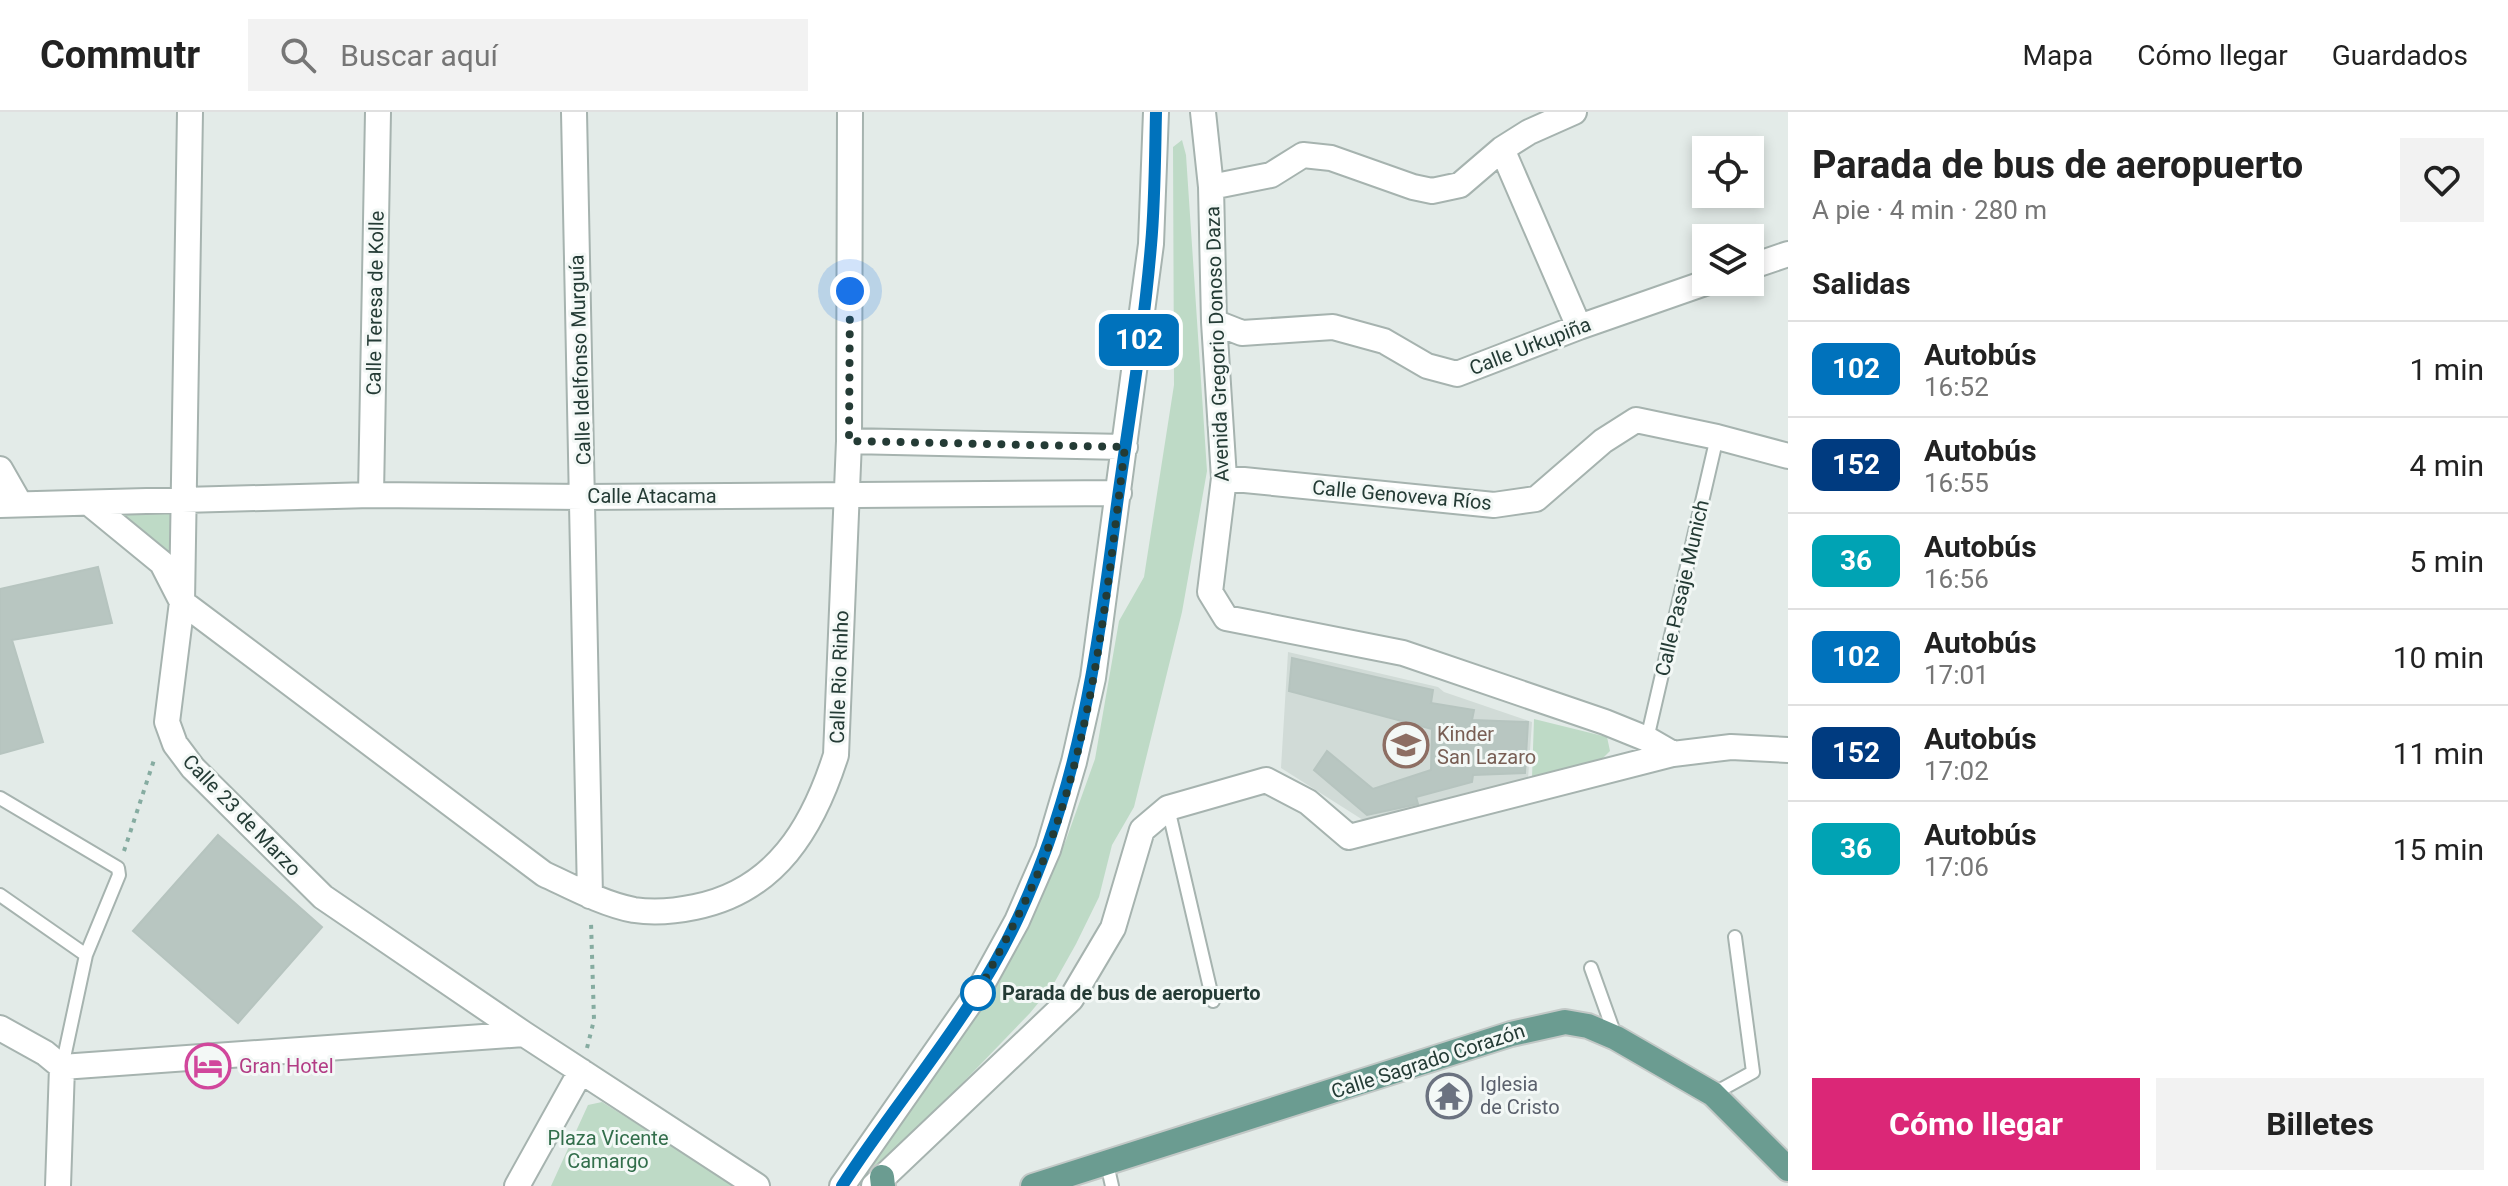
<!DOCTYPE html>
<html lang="es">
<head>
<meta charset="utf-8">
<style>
  :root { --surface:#fff; --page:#f2f2f2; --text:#222; --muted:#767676; --line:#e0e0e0; --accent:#db2777 }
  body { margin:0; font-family:Roboto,sans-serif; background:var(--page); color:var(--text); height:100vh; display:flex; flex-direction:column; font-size:30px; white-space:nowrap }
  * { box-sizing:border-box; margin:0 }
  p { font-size:26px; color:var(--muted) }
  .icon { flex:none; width:44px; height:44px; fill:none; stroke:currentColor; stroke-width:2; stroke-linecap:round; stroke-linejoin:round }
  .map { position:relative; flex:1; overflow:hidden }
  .details { display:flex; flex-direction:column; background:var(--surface); width:720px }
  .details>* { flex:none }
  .badge { padding:0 16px; border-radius:12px; font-size:28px; line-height:52px }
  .fabs { position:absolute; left:1692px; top:24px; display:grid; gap:16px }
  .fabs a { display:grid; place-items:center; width:72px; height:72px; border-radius:0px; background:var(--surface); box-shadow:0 4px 12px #0003; font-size:40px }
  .you { position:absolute; width:40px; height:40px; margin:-20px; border:6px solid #fff; border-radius:50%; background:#1a73e8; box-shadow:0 0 0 12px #1a73e833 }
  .map>.badge { position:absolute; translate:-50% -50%; box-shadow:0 0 0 4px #fff }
  h2 { padding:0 24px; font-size:30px; line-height:72px }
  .round { display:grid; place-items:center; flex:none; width:84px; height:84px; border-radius:0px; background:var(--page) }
  .summary { display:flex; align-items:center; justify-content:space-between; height:136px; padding:0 24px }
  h1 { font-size:38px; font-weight:700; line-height:60px }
  .action { display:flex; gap:16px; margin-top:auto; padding:16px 24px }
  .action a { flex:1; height:92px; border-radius:0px; background:var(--accent); color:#fff; font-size:32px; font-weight:700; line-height:92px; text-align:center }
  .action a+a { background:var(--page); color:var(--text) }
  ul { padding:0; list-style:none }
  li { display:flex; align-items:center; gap:24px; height:96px; padding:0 24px; border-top:2px solid var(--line) }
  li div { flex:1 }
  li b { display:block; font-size:30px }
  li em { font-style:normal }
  li .badge { min-width:88px; font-weight:700; text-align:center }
  header { display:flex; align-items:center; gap:48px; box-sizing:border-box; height:112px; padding:0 40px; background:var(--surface); border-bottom:2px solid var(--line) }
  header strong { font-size:38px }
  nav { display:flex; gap:44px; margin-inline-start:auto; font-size:28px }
  .search { width:560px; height:72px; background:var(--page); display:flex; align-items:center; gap:20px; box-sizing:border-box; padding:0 28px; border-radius:0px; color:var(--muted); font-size:30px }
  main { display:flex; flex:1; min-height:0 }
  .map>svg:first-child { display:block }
</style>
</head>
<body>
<header>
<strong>Commutr</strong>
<div class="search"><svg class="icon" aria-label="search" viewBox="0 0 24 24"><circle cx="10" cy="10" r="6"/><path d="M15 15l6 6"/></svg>Buscar aquí</div>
<nav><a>Mapa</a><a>Cómo llegar</a><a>Guardados</a></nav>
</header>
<main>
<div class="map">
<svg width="1788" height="1074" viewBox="0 0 1788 1074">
  <rect width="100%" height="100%" fill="#e3ebe8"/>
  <!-- built -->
  <path fill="#d1dbd7" d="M1288,540L1438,575L1444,580L1532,610L1528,667L1363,708L1281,656Z"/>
  <!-- green -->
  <path fill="#bedac6" d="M1182,28L1186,43L1207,359L1182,500L1134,695L1112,733L1099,785L1076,832L1053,873L1030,901L869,1068L864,1056L975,907L1027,816L1066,728L1095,647L1119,509L1144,465L1174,273L1173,35Z
    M113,400H169L175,409L170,444Z
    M1534,607L1607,625L1610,639L1602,647L1532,666Z
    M602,990L736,1074H551L588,993Z"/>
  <!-- building -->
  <path fill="#b8c6c1" stroke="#b6c4bf" stroke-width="2" d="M98,455L112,511L12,528L43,630L0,642V477Z
    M1292,546L1433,578L1431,591L1474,598L1472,608L1528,610L1525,661L1473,663L1472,670L1416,685L1418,692L1367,703L1314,658L1327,639L1373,677L1431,658L1432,617L1289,579Z
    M218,723L322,815L238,911L133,819Z"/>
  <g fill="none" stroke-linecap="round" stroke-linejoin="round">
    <!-- lane casing -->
    <g stroke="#a6b3af" stroke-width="16">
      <path id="lane" d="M1647,627L1717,325
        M0,686L118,756L119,763L86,843L62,955
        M1168,696L1213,889
        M0,783L86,843
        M1591,856L1615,923
        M1713,982L1753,960L1735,825
        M1107,1052L1112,1074"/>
    </g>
    <!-- street casing -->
    <g stroke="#a6b3af" stroke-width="28">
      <path id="street" d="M190,0L182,490L167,610L175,632L193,656L323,785L524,922L757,1074
        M574,0L590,784
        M1203,0L1211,75L1214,210L1224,366L1210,480L1226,506L1403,541L1605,610L1647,627L1673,642
        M1502,37L1579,215
        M1211,75L1271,63L1303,43L1331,46L1413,75L1432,79L1460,73L1502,37L1529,20L1574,0
        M1750,155L1788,142
        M1214,210L1242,221L1333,215L1384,229L1427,254L1457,262L1579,215L1708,170
        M849,329L1125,335
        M0,357L20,392
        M1224,366L1494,393L1536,387L1603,329L1636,308L1717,325L1788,344
        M371,383L378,0
        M90,392L162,451L182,490L544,762C572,775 603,792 634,798C654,801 676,799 695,795C776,779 813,715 836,643L849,329L850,0
        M0,393L371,383L584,385L1119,381
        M0,916L45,941L62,955
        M62,955L524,922
        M58,1074L62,955
        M517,1074L581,959
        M842,1074L979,878L1017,809L1048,738L1074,650L1093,566L1151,132L1156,0
        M874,1074L1071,887L1113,816L1142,718L1168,696L1266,668L1308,690L1349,725L1673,642L1731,635L1788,638"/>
    </g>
    <!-- primary casing -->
    <g stroke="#c2c8c6" stroke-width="28">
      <path id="primary" d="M882,1065L883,1074
        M1033,1074L1511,922L1565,910L1588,914L1616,926L1713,982L1788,1057"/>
    </g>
    <!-- path -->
    <path stroke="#86aca1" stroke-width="4" stroke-dasharray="4 6" stroke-linecap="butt" d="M124,739L155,645
      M587,936L594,908L591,810"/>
    <!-- lane -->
    <use href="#lane" stroke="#fff" stroke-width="12"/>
    <!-- street -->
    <use href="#street" stroke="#fff" stroke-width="24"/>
    <!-- primary -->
    <use href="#primary" stroke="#6b9c91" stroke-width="24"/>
  </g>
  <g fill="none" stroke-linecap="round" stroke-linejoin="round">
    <!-- line casing -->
    <g stroke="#fff" stroke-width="18">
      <path id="line" d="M842,1074C900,984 973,904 1018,806C1082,668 1098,533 1118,385C1130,301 1144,217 1151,133C1155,89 1155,44 1156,0"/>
    </g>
    <!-- line -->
    <use href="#line" stroke="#0072bc" stroke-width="12"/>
    <!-- walk -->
    <path stroke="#243b35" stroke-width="8" stroke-dasharray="0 14.4" d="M850,179L849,329L1125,335C1108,469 1096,611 1047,739C1028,789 1002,834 978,881"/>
  </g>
  <!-- icons -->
  <defs>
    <g id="school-ring" transform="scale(2.3)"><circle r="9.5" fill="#f3f8f6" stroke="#8d6e63" stroke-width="1.5"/><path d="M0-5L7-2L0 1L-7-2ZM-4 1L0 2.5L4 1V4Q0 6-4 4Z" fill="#8d6e63"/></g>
    <g id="hotel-ring" transform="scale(2.3)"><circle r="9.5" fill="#f3f8f6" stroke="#d1479c" stroke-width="1.5"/><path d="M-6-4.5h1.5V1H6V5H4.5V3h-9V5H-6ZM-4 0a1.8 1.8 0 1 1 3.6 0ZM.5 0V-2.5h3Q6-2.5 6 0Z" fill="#d1479c"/></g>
    <g id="temple-ring" transform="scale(2.3)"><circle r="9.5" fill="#f3f8f6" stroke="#6b7280" stroke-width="1.5"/><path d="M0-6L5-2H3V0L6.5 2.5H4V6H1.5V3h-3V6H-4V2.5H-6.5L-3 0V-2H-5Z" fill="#6b7280"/></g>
  </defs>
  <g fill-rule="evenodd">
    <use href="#school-ring" x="1406" y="633"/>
    <use href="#hotel-ring" x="208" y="954"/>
    <use href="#temple-ring" x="1449" y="984"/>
  </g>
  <!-- markers -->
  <circle fill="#fff" stroke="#0072bc" stroke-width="4" cx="978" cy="881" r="16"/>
  <g text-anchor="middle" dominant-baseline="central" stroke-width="6" stroke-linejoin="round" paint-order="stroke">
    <!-- street labels -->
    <g font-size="20" fill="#243b35" stroke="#f3f8f6">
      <text transform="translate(375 191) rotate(-89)">Calle Teresa de Kolle</text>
      <text transform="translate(1217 232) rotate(-92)">Avenida Gregorio Donoso Daza</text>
      <text transform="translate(1530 234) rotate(-21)">Calle Urkupiña</text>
      <text transform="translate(580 248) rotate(-92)">Calle Idelfonso Murguía</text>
      <text transform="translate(1402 383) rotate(5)">Calle Genoveva Ríos</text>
      <text x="652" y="384">Calle Atacama</text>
      <text transform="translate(1682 476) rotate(-77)">Calle Pasaje Munich</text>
      <text transform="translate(839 565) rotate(-88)">Calle Rio Rinho</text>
      <text transform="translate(242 703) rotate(46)">Calle 23 de Marzo</text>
      <text transform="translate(1428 949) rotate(-18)">Calle Sagrado Corazón</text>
    </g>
    <!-- education labels -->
    <g font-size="20" fill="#785e54" stroke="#f3f8f6" text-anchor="start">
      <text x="1437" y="622">Kinder<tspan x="1437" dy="23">San Lazaro</tspan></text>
    </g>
    <!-- stop labels -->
    <g font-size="20" font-weight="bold" fill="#243b35" stroke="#f3f8f6" text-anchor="start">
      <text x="1002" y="881">Parada de bus de aeropuerto</text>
    </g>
    <!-- hotel labels -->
    <g font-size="20" fill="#b23c85" stroke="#f3f8f6" text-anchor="start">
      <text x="239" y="954">Gran Hotel</text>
    </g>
    <!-- worship labels -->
    <g font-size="20" fill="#5b616d" stroke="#f3f8f6" text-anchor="start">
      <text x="1480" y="972">Iglesia<tspan x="1480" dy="23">de Cristo</tspan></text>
    </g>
    <!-- park labels -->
    <g font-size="20" fill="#326e4b" stroke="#f3f8f6">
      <text x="608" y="1026">Plaza Vicente<tspan x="608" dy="23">Camargo</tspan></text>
    </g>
  </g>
</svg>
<div class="fabs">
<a><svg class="icon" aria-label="locate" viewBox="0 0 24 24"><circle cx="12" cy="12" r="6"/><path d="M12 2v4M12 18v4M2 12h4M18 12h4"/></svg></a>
<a><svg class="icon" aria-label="layers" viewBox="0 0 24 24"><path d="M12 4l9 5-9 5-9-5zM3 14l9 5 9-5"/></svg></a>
</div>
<div class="you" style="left:850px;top:179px"></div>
<b class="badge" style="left:1139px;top:228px;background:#0072bc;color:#fff">102</b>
</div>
<section class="details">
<div class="summary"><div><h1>Parada de bus de aeropuerto</h1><p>A pie · 4 min · 280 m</p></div><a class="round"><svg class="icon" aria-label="heart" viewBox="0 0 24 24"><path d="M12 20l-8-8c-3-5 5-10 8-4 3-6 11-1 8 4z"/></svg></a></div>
<h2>Salidas</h2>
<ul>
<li><span class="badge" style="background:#0072bc;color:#fff">102</span><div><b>Autobús</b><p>16:52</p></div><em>1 min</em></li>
<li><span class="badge" style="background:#003b80;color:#fff">152</span><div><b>Autobús</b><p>16:55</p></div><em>4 min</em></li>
<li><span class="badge" style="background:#00a3b4;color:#fff">36</span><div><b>Autobús</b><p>16:56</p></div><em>5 min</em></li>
<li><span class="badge" style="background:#0072bc;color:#fff">102</span><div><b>Autobús</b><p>17:01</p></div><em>10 min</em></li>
<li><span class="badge" style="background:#003b80;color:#fff">152</span><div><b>Autobús</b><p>17:02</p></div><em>11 min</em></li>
<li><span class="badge" style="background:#00a3b4;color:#fff">36</span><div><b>Autobús</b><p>17:06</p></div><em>15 min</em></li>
</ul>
<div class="action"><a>Cómo llegar</a><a>Billetes</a></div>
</section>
</main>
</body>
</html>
